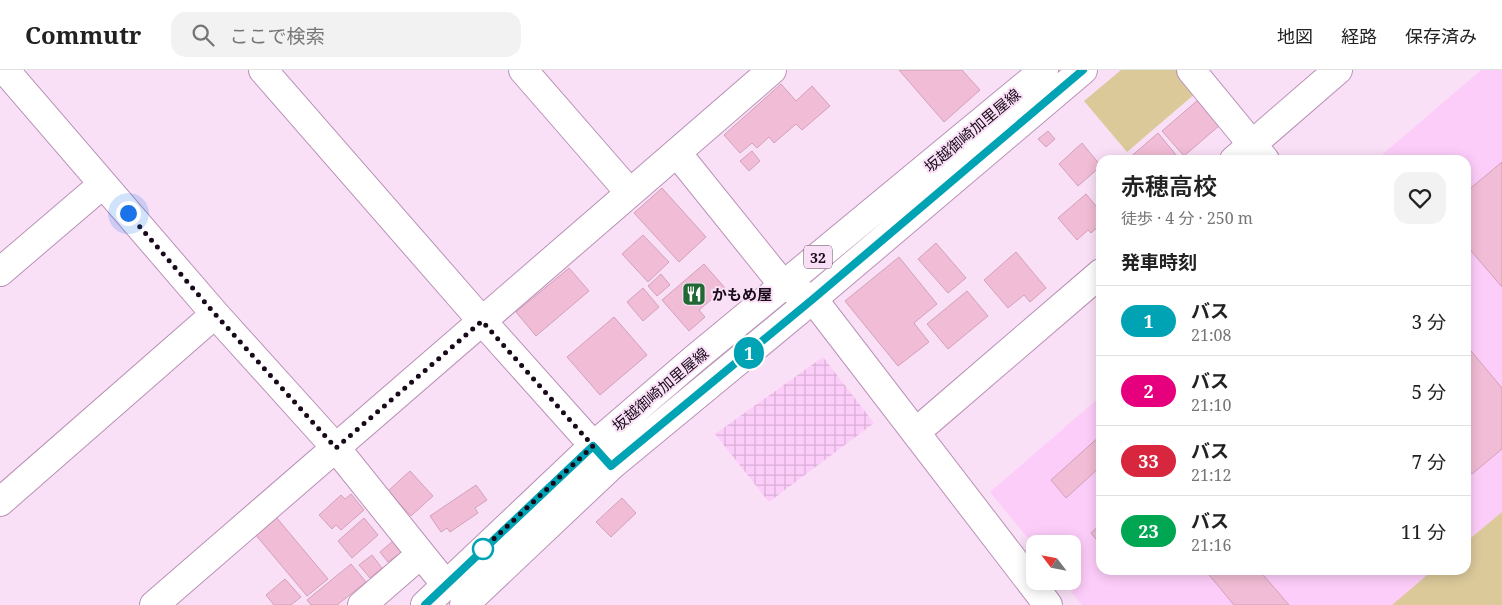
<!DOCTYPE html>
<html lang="ja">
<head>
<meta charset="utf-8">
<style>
  :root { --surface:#fff; --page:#f2f2f2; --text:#222; --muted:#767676; --line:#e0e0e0 }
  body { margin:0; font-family:"Noto Serif","Noto Sans JP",serif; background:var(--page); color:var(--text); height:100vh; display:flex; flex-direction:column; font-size:19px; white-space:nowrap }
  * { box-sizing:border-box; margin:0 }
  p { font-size:16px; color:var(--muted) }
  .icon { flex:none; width:28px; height:28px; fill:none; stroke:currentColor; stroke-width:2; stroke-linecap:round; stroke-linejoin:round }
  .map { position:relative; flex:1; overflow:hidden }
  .side { position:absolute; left:1096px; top:85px; width:375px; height:420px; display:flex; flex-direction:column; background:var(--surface); border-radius:15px; box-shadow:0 2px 12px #0003 }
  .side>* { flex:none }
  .badge { padding:0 10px; border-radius:16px; font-size:18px; line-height:32px }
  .needle { width:32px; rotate:302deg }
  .tools { position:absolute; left:1026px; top:465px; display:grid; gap:10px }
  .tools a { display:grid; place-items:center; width:55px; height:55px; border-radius:10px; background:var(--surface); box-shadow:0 2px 12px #0003; font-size:25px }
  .you { position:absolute; width:25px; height:25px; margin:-12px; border:4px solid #fff; border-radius:50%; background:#1a73e8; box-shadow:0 0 0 8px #1a73e833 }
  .map>.badge { position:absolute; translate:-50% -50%; box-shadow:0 0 0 2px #fff }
  h2 { padding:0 25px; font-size:19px; line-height:45px }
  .round { display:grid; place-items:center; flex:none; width:52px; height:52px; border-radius:15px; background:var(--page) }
  .summary { display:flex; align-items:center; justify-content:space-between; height:85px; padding:0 25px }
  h1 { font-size:24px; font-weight:600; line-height:38px }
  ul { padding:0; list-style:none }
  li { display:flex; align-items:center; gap:15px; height:70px; padding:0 25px; border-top:1px solid var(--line) }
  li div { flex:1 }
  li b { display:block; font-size:19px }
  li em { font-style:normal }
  li .badge { min-width:55px; font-weight:700; text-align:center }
  header { display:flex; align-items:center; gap:30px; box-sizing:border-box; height:70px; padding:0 25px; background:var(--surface); border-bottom:1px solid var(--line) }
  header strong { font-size:24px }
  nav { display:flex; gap:28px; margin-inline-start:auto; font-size:18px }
  .search { width:350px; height:45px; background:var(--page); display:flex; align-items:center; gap:12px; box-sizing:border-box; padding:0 18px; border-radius:15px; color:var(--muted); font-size:19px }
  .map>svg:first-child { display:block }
</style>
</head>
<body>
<header>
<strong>Commutr</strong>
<div class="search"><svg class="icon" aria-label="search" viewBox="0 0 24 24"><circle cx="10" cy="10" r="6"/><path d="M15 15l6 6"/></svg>ここで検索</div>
<nav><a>地図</a><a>経路</a><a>保存済み</a></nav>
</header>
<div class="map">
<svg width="1502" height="535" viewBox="0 0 1502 535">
  <defs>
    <pattern id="industrial-grid" width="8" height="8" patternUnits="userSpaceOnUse" patternTransform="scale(1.25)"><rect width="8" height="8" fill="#fdcdf9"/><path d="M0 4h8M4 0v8" fill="none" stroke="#d8afd5"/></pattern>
  </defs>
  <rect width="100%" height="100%" fill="#fae0f7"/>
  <!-- built -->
  <path fill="#fdcdf9" d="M1481,0H1502V535H1082L1063,511H1072V474H1035V477L990,422L1101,326V500H1466V90H1376Z"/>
  <!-- industrial -->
  <path fill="url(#industrial-grid)" d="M823,287L874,353L769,432L715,364Z"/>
  <!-- green -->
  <path fill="#dbc99a" d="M1121,0H1179L1197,22L1127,82L1084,31Z
    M1502,442V535H1392L1433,500H1466V472Z"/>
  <!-- building -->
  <path fill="#f1bcd5" stroke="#d3a0b8" d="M899,0H962L980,20L944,52Z
    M781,14L796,31L812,16L830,36L802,60L796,54L774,73L769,67L757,78L752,73L740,83L724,65Z
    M1198,30L1220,55L1184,86L1162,61Z
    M1048,61L1055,69L1046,77L1038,69Z
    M1158,63L1177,86L1173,90H1127Z
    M1082,73L1101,96L1078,116L1059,94Z
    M752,81L760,91L749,101L740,91Z
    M1502,92V217L1466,175V122Z
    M662,118L706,167L679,192L634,143Z
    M1086,124L1101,142V154L1091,163L1088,160L1077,170L1058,148Z
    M643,165L669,192L648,212L622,184Z
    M936,173L966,208L948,223L918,189Z
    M1016,182L1046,218L1030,232L1024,225L1008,238L984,210Z
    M899,187L937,234L914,253L929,272L898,296L845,231Z
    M704,194L725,218L699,240L705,247L689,261L662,230Z
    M569,198L589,221L536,266L516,242Z
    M661,204L670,215L657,226L648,216Z
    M643,218L659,237L643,251L627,232Z
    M967,221L988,246L948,279L927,254Z
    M614,247L647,285L600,325L567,287Z
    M1466,275L1502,318V379L1472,404L1466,396Z
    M1101,365V396L1066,428L1051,410Z
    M410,401L433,426L411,446L388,421Z
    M476,415L487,430L475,438L478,443L450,462L447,458L441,462L430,446Z
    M351,424L364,440L341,460L336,455L332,459L319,445L341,425L345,429Z
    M622,428L636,443L611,467L596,452Z
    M276,447L328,509L307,526L255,464Z
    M364,448L378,465L352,488L338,471Z
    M1101,454V475L1091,463Z
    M393,471L402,482L388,492L380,482Z
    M372,485L382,498L370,508L359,495Z
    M351,494L366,512L337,535H311L307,530Z
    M1205,500H1259L1289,535H1234Z
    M285,509L301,527L291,535H274L266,525Z"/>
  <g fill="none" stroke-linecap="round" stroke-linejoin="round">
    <!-- minor casing -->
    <g stroke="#b991b6" stroke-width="30">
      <path id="minor" d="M5,0L215,244L336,378L421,484L362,535
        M263,0L482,251L609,393
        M523,0L630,123
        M1191,0L1265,90
        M677,83L784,216L813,229L1048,535
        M1234,90L1338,0
        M0,202L103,114
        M916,362L1101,203
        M0,432L215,244
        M421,484L446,515
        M154,535L772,0"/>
    </g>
    <!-- major casing -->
    <g stroke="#b991b6" stroke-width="30">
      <path id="major" d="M425,535L593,376L693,290L1044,0
        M464,535L611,396L813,229L1083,0"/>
    </g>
    <!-- minor -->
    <use href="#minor" stroke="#fff" stroke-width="28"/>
    <!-- major -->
    <use href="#major" stroke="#fff" stroke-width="28"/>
  </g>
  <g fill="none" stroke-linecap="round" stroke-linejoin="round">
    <!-- line casing -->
    <g stroke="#fff" stroke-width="11">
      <path id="line" d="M425,535L593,376L611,396L813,229L1083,0"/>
    </g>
    <!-- line -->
    <use href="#line" stroke="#00a3b4" stroke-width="8"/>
    <!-- walk -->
    <path stroke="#180a18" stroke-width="5" stroke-dasharray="0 9" d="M128,143L215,244L336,378L482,251L593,376L483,479"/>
  </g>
  <!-- icons -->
  <defs>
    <g id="restaurant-square" transform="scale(1.25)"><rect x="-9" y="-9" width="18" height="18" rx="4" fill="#226834" stroke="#fae0f7"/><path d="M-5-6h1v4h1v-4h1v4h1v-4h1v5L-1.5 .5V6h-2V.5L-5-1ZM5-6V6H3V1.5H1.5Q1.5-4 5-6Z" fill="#fff"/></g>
  </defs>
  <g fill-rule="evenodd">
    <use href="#restaurant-square" x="694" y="224"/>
  </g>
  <!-- markers -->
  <circle fill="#fff" stroke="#00a3b4" stroke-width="2.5" cx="483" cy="479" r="10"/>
  <g text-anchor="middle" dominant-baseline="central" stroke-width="4" stroke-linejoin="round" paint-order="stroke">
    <!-- shield labels -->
    <rect fill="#fae0f7" stroke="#5c4a5b" stroke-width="1" x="804" y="175.5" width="28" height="23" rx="4"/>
    <g font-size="14" font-weight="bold" fill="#180a18">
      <text x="818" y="187">32</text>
    </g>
    <!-- street labels -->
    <g font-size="15" fill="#180a18" stroke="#fae0f7">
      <text transform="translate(972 60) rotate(-40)">坂越御崎加里屋線</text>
      <text transform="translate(660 319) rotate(-40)">坂越御崎加里屋線</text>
    </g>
    <!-- poi labels -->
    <g font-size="15" font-weight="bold" fill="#180a18" stroke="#fae0f7" text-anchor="start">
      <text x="712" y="224">かもめ屋</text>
    </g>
  </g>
</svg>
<div class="tools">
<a><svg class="needle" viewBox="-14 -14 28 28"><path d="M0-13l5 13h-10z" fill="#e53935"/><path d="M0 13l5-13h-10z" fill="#767676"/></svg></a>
</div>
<div class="you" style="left:128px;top:143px"></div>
<b class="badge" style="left:749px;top:283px;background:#00a3b4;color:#fff">1</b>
<section class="side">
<div class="summary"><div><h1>赤穂高校</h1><p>徒歩 · 4 分 · 250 m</p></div><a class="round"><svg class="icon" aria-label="heart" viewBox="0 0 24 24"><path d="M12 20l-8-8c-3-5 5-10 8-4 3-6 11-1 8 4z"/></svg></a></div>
<h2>発車時刻</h2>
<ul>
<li><span class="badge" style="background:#00a3b4;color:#fff">1</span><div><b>バス</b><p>21:08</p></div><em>3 分</em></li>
<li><span class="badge" style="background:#e6007e;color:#fff">2</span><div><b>バス</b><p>21:10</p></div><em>5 分</em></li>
<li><span class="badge" style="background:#d7263d;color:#fff">33</span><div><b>バス</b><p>21:12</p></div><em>7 分</em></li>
<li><span class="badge" style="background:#00a651;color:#fff">23</span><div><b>バス</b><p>21:16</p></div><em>11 分</em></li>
</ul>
</section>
</div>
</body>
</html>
